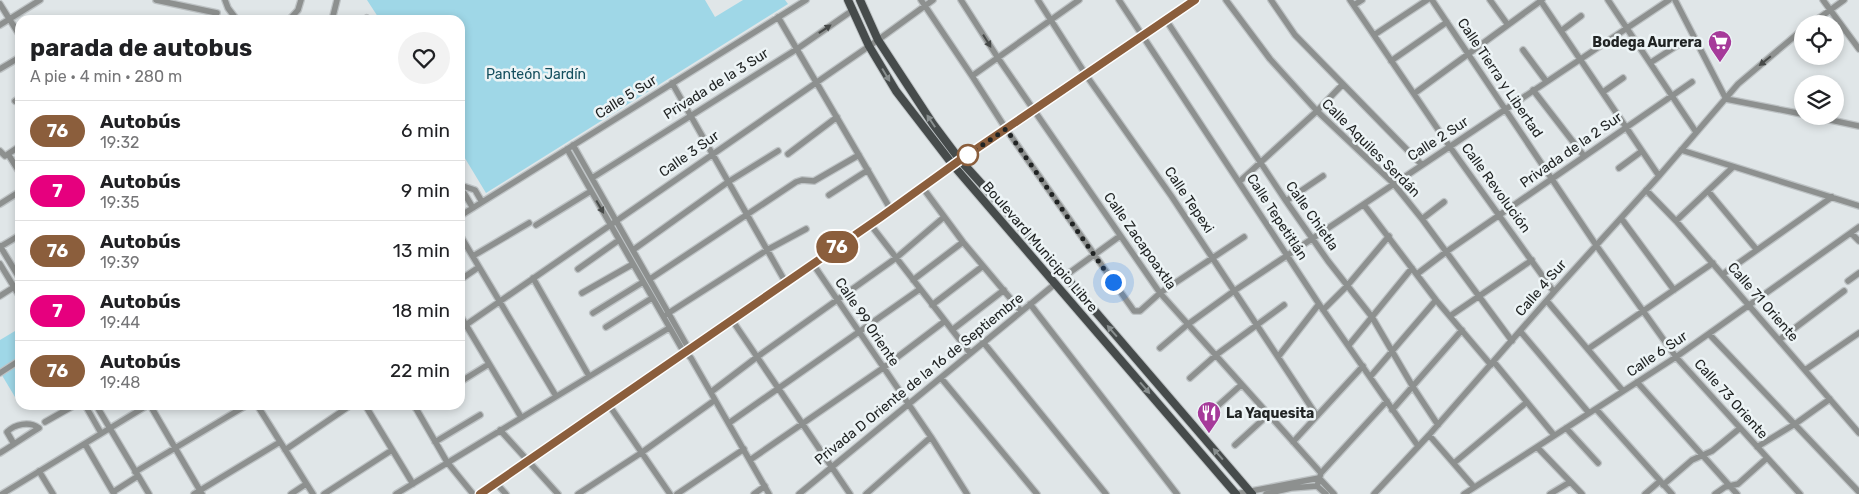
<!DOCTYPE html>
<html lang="es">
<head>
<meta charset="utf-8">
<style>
  :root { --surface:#fff; --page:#f2f2f2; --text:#202124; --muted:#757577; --line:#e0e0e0 }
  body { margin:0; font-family:Rubik,sans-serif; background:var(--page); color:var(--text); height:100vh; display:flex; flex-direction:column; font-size:19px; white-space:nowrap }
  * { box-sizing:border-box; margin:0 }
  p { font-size:16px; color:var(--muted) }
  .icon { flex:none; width:28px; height:28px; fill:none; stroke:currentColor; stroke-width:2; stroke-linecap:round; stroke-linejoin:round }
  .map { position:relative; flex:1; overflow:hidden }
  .side { position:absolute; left:15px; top:15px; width:450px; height:395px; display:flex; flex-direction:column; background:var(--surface); border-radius:15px; box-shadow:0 2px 8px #0003 }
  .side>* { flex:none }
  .badge { padding:0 10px; border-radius:16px; font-size:18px; line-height:32px }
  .tools { position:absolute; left:1794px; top:15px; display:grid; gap:10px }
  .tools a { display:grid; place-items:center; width:50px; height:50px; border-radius:50%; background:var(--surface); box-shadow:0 2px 8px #0003; font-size:25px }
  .you { position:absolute; width:25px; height:25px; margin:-12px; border:4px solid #fff; border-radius:50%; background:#1a73e8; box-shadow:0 0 0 8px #1a73e833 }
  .map>.badge { position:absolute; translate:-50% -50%; box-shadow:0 0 0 2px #fff }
  .round { display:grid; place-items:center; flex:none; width:52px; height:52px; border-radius:26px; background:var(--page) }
  .overview { display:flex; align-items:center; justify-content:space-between; height:85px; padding:0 15px }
  h1 { font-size:24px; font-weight:700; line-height:38px }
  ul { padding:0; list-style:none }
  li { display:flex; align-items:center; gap:15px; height:60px; padding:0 15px; border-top:1px solid var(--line) }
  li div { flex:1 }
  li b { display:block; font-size:19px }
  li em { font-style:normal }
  li .badge { min-width:55px; font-weight:700; text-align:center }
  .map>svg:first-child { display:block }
</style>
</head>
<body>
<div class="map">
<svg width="1859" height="494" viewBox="0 0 1859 494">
  <rect width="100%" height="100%" fill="#e0e6e8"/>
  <!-- green -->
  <path fill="#9fd7e7" d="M367,0H705L715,17L743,0H785L788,4L486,193L460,150V20H380Z
    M20,328V394L15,397L0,372V340Z"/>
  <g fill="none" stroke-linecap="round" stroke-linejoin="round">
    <!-- minor casing -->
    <g stroke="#bec3c5" stroke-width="8">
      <path id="minor" d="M156,0L217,13
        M225,0L228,8L237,20
        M921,0L972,76L1006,129L1134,311H1140L1160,293L1244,237
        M961,0L998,58L1160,293L1321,473
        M1038,0L1086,75L1172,197L1317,416
        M1119,0L1319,304L1418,446
        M1226,0L1270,59L1317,111L1393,183L1422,219L1512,341
        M1271,0L1295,35L1422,165
        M1350,0L1450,147L1554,292
        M1432,0L1596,245L1676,357L1800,494
        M1490,0L1508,25
        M1540,0L1659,176
        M1608,0L1696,132
        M1675,0L1726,99
        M1823,0L1859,49
        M0,4L20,36
        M1354,5L1362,0
        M778,17L891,210
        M289,20L298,10L301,0
        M332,20L337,0
        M366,20L367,18
        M1166,20L1286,201L1328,261L1372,317L1413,387L1438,425
        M1811,24L1844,0
        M0,25L40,0
        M1561,31L1581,16
        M1374,35L1427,0
        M1523,50L1546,81
        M1391,61L1447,22
        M1650,63L1678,45
        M0,69L20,57
        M972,76L1079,0
        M672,83L786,283
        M1533,90L1584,156
        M1603,92L1623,78
        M1415,93L1542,0
        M1726,99L1802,114
        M15,101L20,98
        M1812,116L1859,126
        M573,145L690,351
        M567,149L682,349L691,358L769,494
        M1681,150L1859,206
        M0,151L5,156L20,146
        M8,154L20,173
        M788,154L837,117
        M1619,168L1642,151
        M592,178L797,49L853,10
        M1239,182L1317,111L1342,85
        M460,185L475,190L482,202
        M923,188L963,242L1021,311
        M460,190L464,193L473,208
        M1646,190L1676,221L1859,433
        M1708,191L1757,250
        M829,195L868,170
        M1286,201L1323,176
        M0,204L19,192
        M1364,205L1436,300L1491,365
        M460,216L806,0
        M1621,218L1674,290
        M1422,219L1444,202
        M1676,221L1733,167
        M870,224L970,353
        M536,225L591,191
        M1851,233L1859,241
        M460,235L556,396
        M0,246L20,279
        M0,247L20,235
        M633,250L728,182L778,151
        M473,256L529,223
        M0,264L20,297
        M813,264L931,437L967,494
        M578,269L619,240
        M1417,274L1446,252L1692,82
        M1723,274L1832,197
        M1065,276L1120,236
        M533,278L589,376
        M650,279L796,182L802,180L814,181L859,155
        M460,280L479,267
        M913,280L963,242
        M1848,281L1859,273
        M582,293L633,264
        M0,296L14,287
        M1547,301L1623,391
        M1030,304L1177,494
        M932,305L983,266
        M1323,310L1347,286L1389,236
        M593,313L643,282
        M667,314L767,250L806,229
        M460,315L521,417
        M1450,316L1532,260
        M732,320L850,494
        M606,327L652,298
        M460,329L878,40L933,0
        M952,330L1004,290
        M1520,331L1589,413
        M1709,334L1859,492
        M1779,340L1844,291
        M983,342L1106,494
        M1349,345L1412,268
        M1160,348L1187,325L1234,291L1669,0
        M1588,349L1713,263
        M1278,357L1319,304
        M1494,362L1554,435
        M1805,370L1859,333
        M0,373L20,360
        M1370,377L1436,300
        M941,378L1037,494
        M1190,378L1216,355L1284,305
        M460,382L489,364
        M1637,382L1737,494
        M711,392L757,357L896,258L944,217
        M85,405L101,433
        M96,405L149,494
        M150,405L202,494
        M257,405L313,494
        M365,405L413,484
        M414,405L447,462L473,494
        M609,405L670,494
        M416,409L422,405
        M1596,409L1672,494
        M1392,410L1462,330
        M1212,411L1241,385
        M45,422L75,405
        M729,423L920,289
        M1566,428L1598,463
        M500,430L558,494
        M1429,435L1474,487
        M435,442L480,415
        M1293,442L1363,366
        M85,444L114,494
        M1235,445L1269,414
        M1537,447L1582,494
        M1757,447L1795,424L1830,399
        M285,450L351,405
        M0,453C13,445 26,436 39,428C29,421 15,424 7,432L14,444
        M750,460L883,368L945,321
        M1454,463L1527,402
        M39,471L53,494
        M135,472L247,405
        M496,483L506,494
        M1663,485L1692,460L1712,451L1740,428
        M1317,486L1321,473L1387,401
        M1317,486L1326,494
        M113,492L138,476
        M2,494L148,405
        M194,494L280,442
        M291,494L306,484
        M324,494L392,450
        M396,494L669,328
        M578,494L641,453L715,400
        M677,494L744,449
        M754,494L765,486
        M799,494L1055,284
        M866,494L931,437
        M1236,494L1319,478L1334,494
        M1266,494L1291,488L1317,486
        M1374,494L1429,435L1554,292L1659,176L1738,84L1802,30
        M1464,494L1676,357L1859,227
        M1550,494L1570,482
        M1645,494L1660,481
        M1715,494L1725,487L1738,484L1767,458"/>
    </g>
    <!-- major casing -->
    <g stroke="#bec3c5" stroke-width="10">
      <path id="major" d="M848,0L869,46L896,91L953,165L1236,494
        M860,0L878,40L933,124L960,160L1065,276L1252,494
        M480,494L891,210L960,160L1195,0"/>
    </g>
    <!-- minor -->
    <use href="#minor" stroke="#8d908f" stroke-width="5.5"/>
    <!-- major -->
    <use href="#major" stroke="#464b4b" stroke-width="8"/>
  </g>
  <!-- one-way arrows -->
  <defs><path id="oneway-solid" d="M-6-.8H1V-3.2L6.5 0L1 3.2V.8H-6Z" transform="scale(1.25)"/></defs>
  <g fill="#474a49">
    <use href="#oneway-solid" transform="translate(825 29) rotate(-34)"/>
    <use href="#oneway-solid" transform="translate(987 41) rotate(58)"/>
    <use href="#oneway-solid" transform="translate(1765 61) rotate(141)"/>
    <use href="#oneway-solid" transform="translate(600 207) rotate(60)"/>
  </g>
  <g fill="#898f8f">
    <use href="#oneway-solid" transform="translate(886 75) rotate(59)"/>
    <use href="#oneway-solid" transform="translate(931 121) rotate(-124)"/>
    <use href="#oneway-solid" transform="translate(1112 331) rotate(-131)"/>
    <use href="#oneway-solid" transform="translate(1145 388) rotate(49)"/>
    <use href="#oneway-solid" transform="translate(1218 454) rotate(-131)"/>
  </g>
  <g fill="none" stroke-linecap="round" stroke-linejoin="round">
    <!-- line casing -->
    <g stroke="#fff" stroke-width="11">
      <path id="line" d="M480,494L881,217L960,160L1195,0"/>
    </g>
    <!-- line -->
    <use href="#line" stroke="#8b5e3c" stroke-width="8"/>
    <!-- walk -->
    <path stroke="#212424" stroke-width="5" stroke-dasharray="0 9" d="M968,155L1006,129L1113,282"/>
  </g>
  <!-- icons -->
  <defs>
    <g id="supermarket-pin" transform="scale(1.25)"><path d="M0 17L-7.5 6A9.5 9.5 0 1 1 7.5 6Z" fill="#a63a9a" stroke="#edf4f6"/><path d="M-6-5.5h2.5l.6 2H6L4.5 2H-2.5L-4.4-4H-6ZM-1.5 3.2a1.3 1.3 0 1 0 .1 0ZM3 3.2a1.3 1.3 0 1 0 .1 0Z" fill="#fff"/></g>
    <g id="restaurant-pin" transform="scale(1.25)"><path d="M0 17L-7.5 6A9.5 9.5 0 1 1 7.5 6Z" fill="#a63a9a" stroke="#edf4f6"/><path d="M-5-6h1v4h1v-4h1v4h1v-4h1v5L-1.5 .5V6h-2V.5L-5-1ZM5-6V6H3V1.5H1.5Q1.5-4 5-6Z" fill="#fff"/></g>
  </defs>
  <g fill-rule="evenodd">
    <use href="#supermarket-pin" x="1720" y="42"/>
    <use href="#restaurant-pin" x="1209" y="413"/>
  </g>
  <!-- markers -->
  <circle fill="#fff" stroke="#8b5e3c" stroke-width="2.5" cx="968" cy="155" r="10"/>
  <g text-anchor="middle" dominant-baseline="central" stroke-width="5" stroke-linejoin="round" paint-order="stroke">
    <!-- poi labels -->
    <g font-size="14" font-weight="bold" fill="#212424" stroke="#edf4f6" text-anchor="end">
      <text x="1702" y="42">Bodega Aurrera</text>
      <text x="1226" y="413" text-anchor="start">La Yaquesita</text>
    </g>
    <!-- park labels -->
    <g font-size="14" fill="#154f5e" stroke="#edf4f6">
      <text x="536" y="74">Panteón Jardín</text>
    </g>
    <!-- street labels -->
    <g font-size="14" fill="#212424" stroke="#edf4f6">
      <text transform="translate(1500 78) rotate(56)">Calle Tierra y Libertad</text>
      <text transform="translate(716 84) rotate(-32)">Privada de la 3 Sur</text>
      <text transform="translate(626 97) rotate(-32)">Calle 5 Sur</text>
      <text transform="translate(1438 139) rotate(-33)">Calle 2 Sur</text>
      <text transform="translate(1371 148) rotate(45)">Calle Aquiles Serdán</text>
      <text transform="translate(1571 150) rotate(-35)">Privada de la 2 Sur</text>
      <text transform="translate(689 154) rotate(-35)">Calle 3 Sur</text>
      <text transform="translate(1496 188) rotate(54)">Calle Revolución</text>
      <text transform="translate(1189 200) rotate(56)">Calle Tepexi</text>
      <text transform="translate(1312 216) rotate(55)">Calle Chietla</text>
      <text transform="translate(1277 217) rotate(57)">Calle Tepetitlán</text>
      <text transform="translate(1140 241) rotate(55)">Calle Zacapoaxtla</text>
      <text transform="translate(1040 247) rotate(49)">Boulevard Municipio Libre</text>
      <text transform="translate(1541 288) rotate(-49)">Calle 4 Sur</text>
      <text transform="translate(1763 302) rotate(49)">Calle 71 Oriente</text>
      <text transform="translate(867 322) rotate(56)">Calle 99 Oriente</text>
      <text transform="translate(1657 354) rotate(-34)">Calle 6 Sur</text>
      <text transform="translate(919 379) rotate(-39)">Privada D Oriente de la 16 de Septiembre</text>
      <text transform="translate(1731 399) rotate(48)">Calle 73 Oriente</text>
    </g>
  </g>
</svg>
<div class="tools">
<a><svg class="icon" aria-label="locate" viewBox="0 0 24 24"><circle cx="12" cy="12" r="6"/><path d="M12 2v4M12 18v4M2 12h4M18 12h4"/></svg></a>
<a><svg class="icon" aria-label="layers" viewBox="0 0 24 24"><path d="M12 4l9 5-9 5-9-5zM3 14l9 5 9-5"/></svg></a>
</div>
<div class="you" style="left:1113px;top:282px"></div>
<b class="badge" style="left:837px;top:247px;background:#8b5e3c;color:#fff">76</b>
<section class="side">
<div class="overview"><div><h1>parada de autobus</h1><p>A pie · 4 min · 280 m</p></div><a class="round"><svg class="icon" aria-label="heart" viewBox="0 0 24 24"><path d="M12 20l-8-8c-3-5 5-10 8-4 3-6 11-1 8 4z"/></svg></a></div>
<ul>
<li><span class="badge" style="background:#8b5e3c;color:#fff">76</span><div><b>Autobús</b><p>19:32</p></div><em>6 min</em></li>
<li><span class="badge" style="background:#e6007e;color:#fff">7</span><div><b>Autobús</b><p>19:35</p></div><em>9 min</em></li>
<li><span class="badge" style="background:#8b5e3c;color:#fff">76</span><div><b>Autobús</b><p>19:39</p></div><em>13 min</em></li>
<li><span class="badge" style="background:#e6007e;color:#fff">7</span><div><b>Autobús</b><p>19:44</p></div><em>18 min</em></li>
<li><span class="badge" style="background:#8b5e3c;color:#fff">76</span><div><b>Autobús</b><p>19:48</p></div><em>22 min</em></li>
</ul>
</section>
</div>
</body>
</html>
